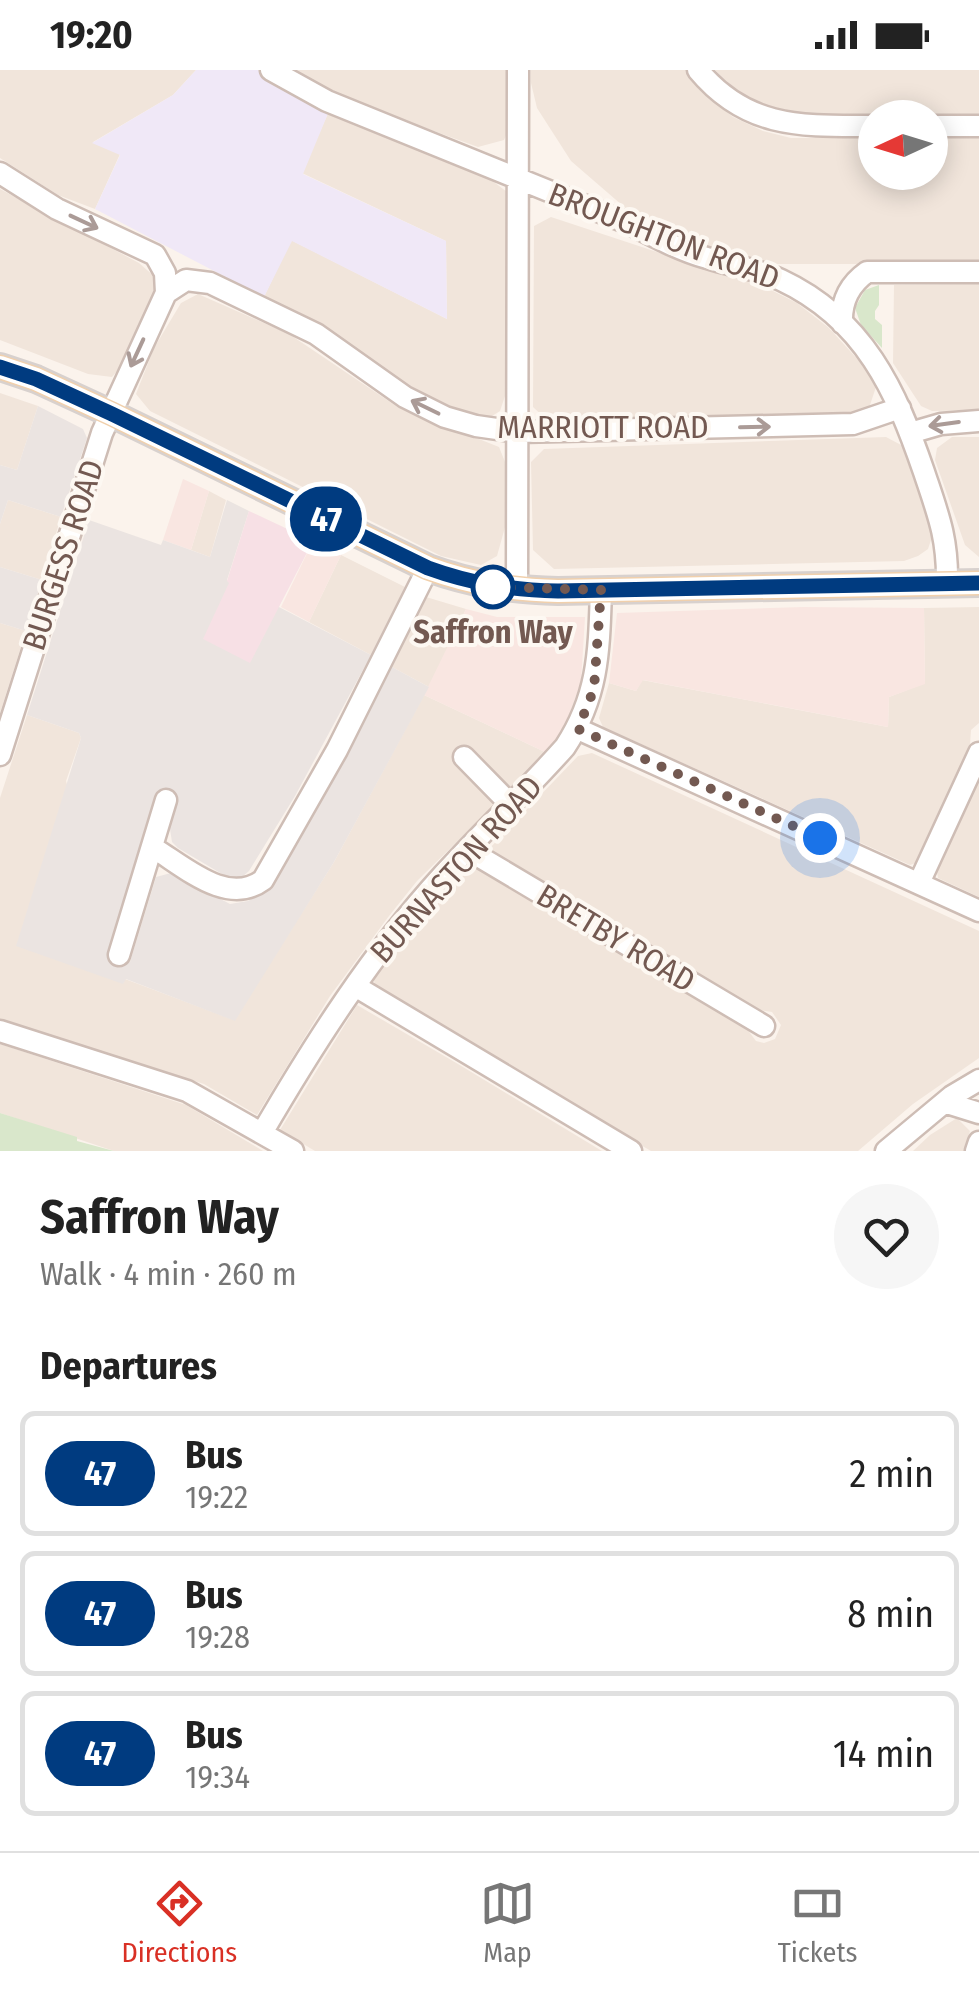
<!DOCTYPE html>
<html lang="en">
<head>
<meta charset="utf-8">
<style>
  :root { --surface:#fff; --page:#f6f6f6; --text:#222; --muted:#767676; --line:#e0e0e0; --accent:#d93025 }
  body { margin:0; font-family:"Fira Sans Condensed",sans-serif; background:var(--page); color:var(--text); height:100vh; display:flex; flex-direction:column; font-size:38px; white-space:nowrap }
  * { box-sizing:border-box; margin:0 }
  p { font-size:32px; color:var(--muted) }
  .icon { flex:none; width:55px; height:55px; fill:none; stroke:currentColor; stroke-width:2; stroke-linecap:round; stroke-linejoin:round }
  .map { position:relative; height:1081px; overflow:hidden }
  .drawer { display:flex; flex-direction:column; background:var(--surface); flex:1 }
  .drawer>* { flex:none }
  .badge { padding:0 20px; border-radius:32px; font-size:35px; line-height:65px }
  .needle { width:65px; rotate:266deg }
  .controls { position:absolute; left:858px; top:30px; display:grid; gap:20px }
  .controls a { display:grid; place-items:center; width:90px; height:90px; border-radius:50%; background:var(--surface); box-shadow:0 5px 25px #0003; font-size:50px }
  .you { position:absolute; width:50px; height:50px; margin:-25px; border:8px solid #fff; border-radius:50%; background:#1a73e8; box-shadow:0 0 0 15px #1a73e833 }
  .map>.badge { position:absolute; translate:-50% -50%; box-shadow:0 0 0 5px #fff }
  h2 { padding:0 40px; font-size:38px; line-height:90px }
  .round { display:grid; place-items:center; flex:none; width:105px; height:105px; border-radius:52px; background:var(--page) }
  .headline { display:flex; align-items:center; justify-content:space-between; height:170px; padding:0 40px }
  h1 { font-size:48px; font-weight:700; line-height:75px }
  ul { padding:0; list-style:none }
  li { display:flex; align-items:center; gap:30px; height:125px; margin:0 20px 15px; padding:0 20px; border:5px solid var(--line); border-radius:15px }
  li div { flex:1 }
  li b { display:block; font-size:38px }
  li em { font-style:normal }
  li .badge { min-width:110px; font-weight:700; text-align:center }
  .status { display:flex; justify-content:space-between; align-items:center; height:70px; padding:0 50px; background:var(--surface); direction:ltr }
  .status svg { height:28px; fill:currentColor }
  .tabs { display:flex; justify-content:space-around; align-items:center; height:140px; border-top:2px solid var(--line); background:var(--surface); font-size:28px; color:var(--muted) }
  .tabs a { display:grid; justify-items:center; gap:5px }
  .tabs .selected { color:var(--accent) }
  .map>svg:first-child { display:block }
</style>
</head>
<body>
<div class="status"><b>19:20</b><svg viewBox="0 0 49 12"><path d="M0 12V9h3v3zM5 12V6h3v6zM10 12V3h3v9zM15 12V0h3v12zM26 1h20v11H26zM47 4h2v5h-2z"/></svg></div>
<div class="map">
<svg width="979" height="1081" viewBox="0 0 979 1081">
  <rect width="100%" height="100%" fill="#fbf3ec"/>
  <!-- residential -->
  <path fill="#f1e5db" d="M0,0H196L173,25L93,72L120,84L95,139L58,125L0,88Z
    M296,0H508V61L504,70L478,77L373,39L313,13Z
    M531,0H686L698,18L733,47L763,61L791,68H875V102H930V68H979V194H767L732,186L683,169L630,142L571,91L537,38L531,13Z
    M715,0H979V46L782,44L742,26Z
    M329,41L490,109L507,122L505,326L500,341L492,346H476L446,337L392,305L321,254L264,227L291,170L447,249L446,171L302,103Z
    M0,119L139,193L155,207L154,227L124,293L112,307L88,304L0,270Z
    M551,147L769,219L797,233L829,258L872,305L876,317L869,338L853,344L549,352L533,337L534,156Z
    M979,214V340L932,341L921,336L893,293L894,215Z
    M198,224L289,264L396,336L499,377L507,397V450L497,486L481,495L441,486L150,341L136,324L154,278L181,233Z
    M0,323L38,336L17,400L0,395Z
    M886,367L903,376L933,464L928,479L918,486L904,491L554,499L533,480L531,392L544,379Z
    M952,367H979V487L965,475L935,390L937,378Z
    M209,421L226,430L210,487L191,480Z
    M8,430L61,447L42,510L0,497V454Z
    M341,485L405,517L371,585L309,552Z
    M426,527L466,539L429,617L392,597Z
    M979,537V653L971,660L970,675L916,793L910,795L603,657L599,648L609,613L636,621L642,610L888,657L889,627L925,613L924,538Z
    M0,553L26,561L0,643Z
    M424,625L547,683L417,811L389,846L330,926L257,1045L204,1014L0,949V728L27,645L79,663L81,668L66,711L123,913L125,909L234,950L334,792Z
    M592,683L979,861V988L913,1034L858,1081H651L375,917L374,910L421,851L472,796L747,959L756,971L764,973L775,969L781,955L772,942L759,940L488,780L578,686Z
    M979,708V827L938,808L937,802Z
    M357,935L458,994L602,1081H315L280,1060Z
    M0,974L186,1035L263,1081H114L0,1043Z
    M957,1048L970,1061L964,1081H913L930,1065Z"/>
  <!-- commercial -->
  <path fill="#f9e6e1" d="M183,409L209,421L191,480L163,470Z
    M313,471L341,485L309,552L281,537Z
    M803,537L924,538L925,614L889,627L888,657L643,610L636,621L609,613L617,543Z
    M466,539L497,547H585L581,612L564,659L547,683L424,625Z"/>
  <!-- industrial -->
  <path fill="#ebe4e1" d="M38,336L83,359L87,368L61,447L8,430L0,454V395L17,400Z
    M227,430L249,441L227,510L371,585L295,726L249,801L242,807H227L178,778L172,772L169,753L112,887L130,892L156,807L171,803L230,834L248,831L261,824L272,812L305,759L392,597L429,617L334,792L235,951L126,909L123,914L16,876L81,668L79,663L27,645L89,450L161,475L163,470L210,487Z
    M0,497L42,510L26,561L0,553Z"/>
  <!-- education -->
  <path fill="#f0e8f7" d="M196,0H258L280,19L329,41L303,104L446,171L447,249L292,171L264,227L95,139L120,85L92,73L173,25Z"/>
  <!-- medical -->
  <path fill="#f7e0e5" d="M249,441L313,471L250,593L203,569L229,513L227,511Z"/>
  <!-- green -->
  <path fill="#d9e7cb" d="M879,215V235L875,241V249L882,255V278L861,255L855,238L865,220Z
    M0,1043L77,1067V1071L114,1081H0Z"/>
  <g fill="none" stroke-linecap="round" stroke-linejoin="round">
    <!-- minor casing -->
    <g stroke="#cebdb5" stroke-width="25">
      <path id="minor" d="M271,0L327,31L630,154C655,167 679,180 707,188C731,196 758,199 781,210C864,249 896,320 924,402C938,444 948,468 947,514
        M698,0C748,60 804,56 875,56
        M930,56H979
        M0,103L57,139L155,185L165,203L166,223L102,363L0,685
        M166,223L186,210L210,213L316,264L405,327L445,347L476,356L518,362L853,354L900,338
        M842,253C841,231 850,214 867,202H979
        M910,363L941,354L979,351
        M517,520L518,0
        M578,659L979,841
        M464,687L511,735
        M152,777C184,796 227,837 263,810L337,680L428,498
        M468,780L764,956
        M919,813L979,683
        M119,885L166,730
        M355,916L631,1081
        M0,961L187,1021L293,1081
        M947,1033L979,1043
        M262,1063C315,972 372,883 443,805C483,761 526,721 565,677C599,625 599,580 601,520
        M886,1081L952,1026L979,1010
        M976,1081L979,1072"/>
    </g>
    <!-- major casing -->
    <g stroke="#d8d1ce" stroke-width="30">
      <path id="major" d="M0,297L36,309L112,344L428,498C472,514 512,520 558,521L979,513"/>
    </g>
    <!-- minor -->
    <use href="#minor" stroke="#fff" stroke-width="20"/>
    <!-- major -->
    <use href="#major" stroke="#f1d0ac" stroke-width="25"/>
  </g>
  <!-- one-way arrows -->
  <defs><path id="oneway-shaft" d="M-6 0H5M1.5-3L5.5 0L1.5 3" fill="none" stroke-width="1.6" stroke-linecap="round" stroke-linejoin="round" transform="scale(2.5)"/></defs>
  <g stroke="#ab9b97">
    <use href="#oneway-shaft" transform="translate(84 152) rotate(25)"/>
    <use href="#oneway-shaft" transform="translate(137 283) rotate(115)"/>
    <use href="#oneway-shaft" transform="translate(425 337) rotate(-154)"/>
    <use href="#oneway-shaft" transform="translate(944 354) rotate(172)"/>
    <use href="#oneway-shaft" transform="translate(755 357) rotate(-1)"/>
  </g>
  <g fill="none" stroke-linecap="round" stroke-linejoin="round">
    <!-- line casing -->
    <g stroke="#fff" stroke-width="22">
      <path id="line" d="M0,297L36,309L112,344L428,498C472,514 512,520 558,521L979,513"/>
    </g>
    <!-- line -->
    <use href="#line" stroke="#003b80" stroke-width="15"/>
    <!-- walk -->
    <path stroke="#735951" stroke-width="10" stroke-dasharray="0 18" d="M493,517L601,520L594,619L578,659L820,768"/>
  </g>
  <!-- markers -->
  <circle fill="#fff" stroke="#003b80" stroke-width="5" cx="493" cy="517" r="20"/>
  <g text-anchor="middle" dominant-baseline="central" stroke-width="8" stroke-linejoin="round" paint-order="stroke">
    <!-- street labels -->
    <g font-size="32" fill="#735951" stroke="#fdf8f2">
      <text transform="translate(664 166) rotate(21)">BROUGHTON ROAD</text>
      <text x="603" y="357">MARRIOTT ROAD</text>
      <text transform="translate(63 485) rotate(-72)">BURGESS ROAD</text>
      <text transform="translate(456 799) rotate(-48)">BURNASTON ROAD</text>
      <text transform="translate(616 868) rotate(31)">BRETBY ROAD</text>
    </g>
    <!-- stop labels -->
    <g font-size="32" font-weight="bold" fill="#735951" stroke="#fdf8f2">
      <text x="493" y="562">Saffron Way</text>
    </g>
  </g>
</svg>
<div class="controls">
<a><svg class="needle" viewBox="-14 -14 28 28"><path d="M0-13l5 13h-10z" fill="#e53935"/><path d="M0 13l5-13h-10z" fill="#767676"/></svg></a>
</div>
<div class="you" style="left:820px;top:768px"></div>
<b class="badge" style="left:326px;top:449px;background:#003b80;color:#fff">47</b>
</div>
<section class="drawer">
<div class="headline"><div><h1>Saffron Way</h1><p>Walk · 4 min · 260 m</p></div><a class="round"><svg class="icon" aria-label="heart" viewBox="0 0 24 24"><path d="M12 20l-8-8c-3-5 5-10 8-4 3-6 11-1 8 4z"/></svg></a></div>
<h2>Departures</h2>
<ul>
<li><span class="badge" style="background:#003b80;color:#fff">47</span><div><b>Bus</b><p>19:22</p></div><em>2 min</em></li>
<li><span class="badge" style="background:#003b80;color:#fff">47</span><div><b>Bus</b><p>19:28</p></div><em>8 min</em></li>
<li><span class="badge" style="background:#003b80;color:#fff">47</span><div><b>Bus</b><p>19:34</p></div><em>14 min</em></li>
</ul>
</section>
<nav class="tabs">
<a class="selected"><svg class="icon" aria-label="directions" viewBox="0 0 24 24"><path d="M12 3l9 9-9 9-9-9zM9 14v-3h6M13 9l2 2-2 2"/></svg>Directions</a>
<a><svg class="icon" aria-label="map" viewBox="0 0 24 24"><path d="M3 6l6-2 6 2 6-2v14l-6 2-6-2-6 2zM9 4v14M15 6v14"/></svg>Map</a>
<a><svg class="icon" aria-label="tickets" viewBox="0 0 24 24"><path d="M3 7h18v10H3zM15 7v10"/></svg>Tickets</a>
</nav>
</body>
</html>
